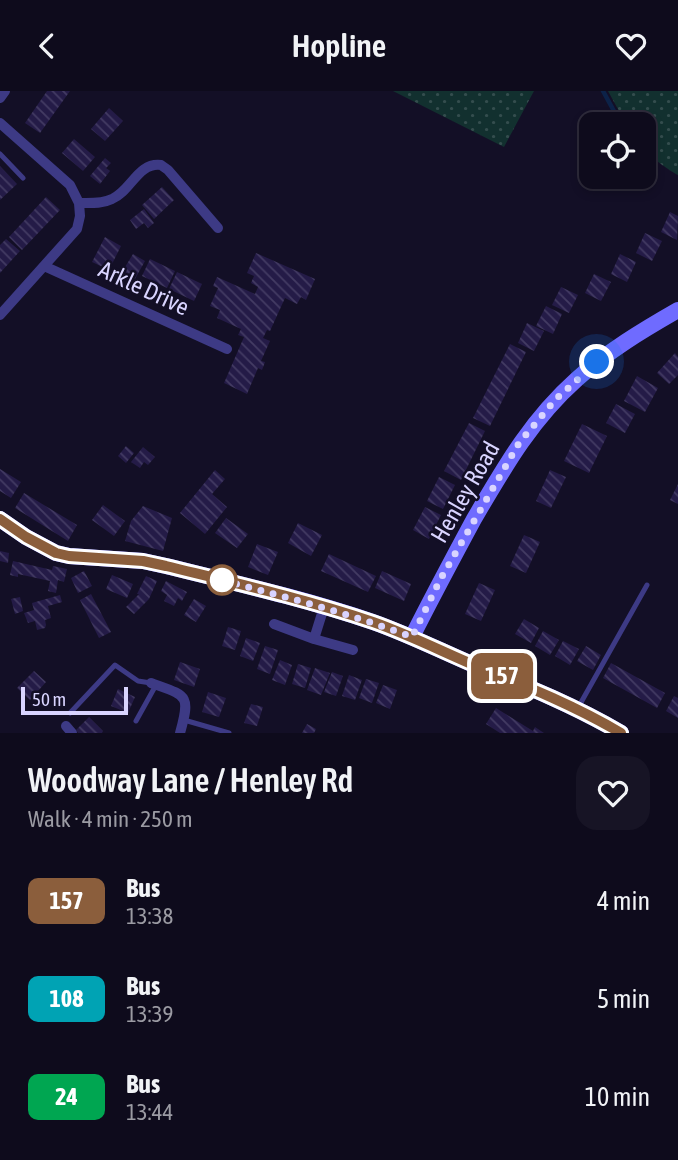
<!DOCTYPE html>
<html lang="en">
<head>
<meta charset="utf-8">
<style>
  :root { --surface:#0e0b1c; --page:#171425; --text:#f1f3f6; --muted:#9b9ba3; --line:#2e2b3b }
  body { margin:0; font-family:"Asap Condensed",sans-serif; background:var(--page); color:var(--text); height:100vh; display:flex; flex-direction:column; font-size:26px; white-space:nowrap }
  * { box-sizing:border-box; margin:0 }
  p { font-size:23px; color:var(--muted) }
  .icon { flex:none; width:38px; height:38px; fill:none; stroke:currentColor; stroke-width:2; stroke-linecap:round; stroke-linejoin:round }
  .map { position:relative; height:642px; overflow:hidden }
  .sheet { display:flex; flex-direction:column; background:var(--surface); flex:1 }
  .sheet>* { flex:none }
  .badge { padding:0 14px; border-radius:10px; font-size:24px; line-height:46px }
  .buttons { position:absolute; left:579px; top:21px; display:grid; gap:14px }
  .buttons a { display:grid; place-items:center; width:77px; height:77px; border-radius:14px; background:var(--surface); box-shadow:0 4px 10px #0003,0 0 0 2px var(--line); font-size:35px }
  .scale { position:absolute; left:21px; bottom:18px; width:107px; box-sizing:border-box; padding-left:7px; border:4px solid #d9d4ff; border-top:0; font-size:19px; line-height:24px; white-space:nowrap; color:#d9d4ff; -webkit-text-stroke:5px #130f26; paint-order:stroke }
  .you { position:absolute; width:35px; height:35px; margin:-18px; border:5px solid #fff; border-radius:50%; background:#1a73e8; box-shadow:0 0 0 10px #1a73e833 }
  .map>.badge { position:absolute; translate:-50% -50%; box-shadow:0 0 0 4px #fff }
  .round { display:grid; place-items:center; flex:none; width:74px; height:74px; border-radius:21px; background:var(--page) }
  .overview { display:flex; align-items:center; justify-content:space-between; height:119px; padding:0 28px }
  h1 { font-size:33px; font-weight:600; line-height:52px }
  ul { padding:0; list-style:none }
  li { display:flex; align-items:center; gap:21px; height:98px; padding:0 28px }
  li div { flex:1 }
  li b { display:block; font-size:26px }
  li em { font-style:normal }
  li .badge { min-width:77px; font-weight:700; text-align:center }
  header { display:flex; justify-content:space-between; align-items:center; height:91px; padding:0 28px; background:var(--surface); font-size:32px; font-weight:600 }
  .map>svg:first-child { display:block }
</style>
</head>
<body>
<header><svg class="icon" aria-label="back" viewBox="0 0 24 24"><path d="M15 5l-7 7 7 7"/></svg>Hopline<svg class="icon" aria-label="heart" viewBox="0 0 24 24"><path d="M12 20l-8-8c-3-5 5-10 8-4 3-6 11-1 8 4z"/></svg></header>
<div class="map">
<svg width="678" height="642" viewBox="0 0 678 642">
  <defs>
    <pattern id="park-dots" width="8" height="8" patternUnits="userSpaceOnUse" patternTransform="scale(1.75)"><rect width="8" height="8" fill="#12302f"/><path d="M2 2h.1M6 6h.1" fill="none" stroke="#344d4e" stroke-width="1.8" stroke-linecap="round"/></pattern>
    <pattern id="building-back-hatch" width="6" height="6" patternUnits="userSpaceOnUse" patternTransform="scale(1.75)"><rect width="6" height="6" fill="#241b47"/><path d="M-1 5l2 2M0 0l6 6M5-1l2 2" fill="none" stroke="#433b63"/></pattern>
  </defs>
  <rect width="100%" height="100%" fill="#130f26"/>
  <!-- park -->
  <path fill="url(#park-dots)" d="M393,0H534L504,56Z
    M608,0H678V84C670,80 648,65 645,57C642,52 644,40 644,33H626Z"/>
  <g fill="none" stroke-linecap="round" stroke-linejoin="round">
    <!-- stream -->
    <path stroke="#0c2248" stroke-width="4.5" d="M603,0L621,33"/>
  </g>
  <!-- building -->
  <path fill="url(#building-back-hatch)" d="M47,0H70L40,42L25,32Z
    M109,17L123,30L105,50L91,38Z
    M74,48L95,66L83,80L62,62Z
    M105,67L111,72L106,77L110,80L100,93L90,85Z
    M0,75L17,93L0,109Z
    M162,96L174,109L154,128L142,114Z
    M46,106L60,119L22,159L9,146Z
    M144,118L154,132L148,137L144,132L136,138L130,129Z
    M670,121L678,125L677,149L661,141Z
    M645,142L662,150L652,170L636,162Z
    M105,146L121,155L109,179L92,171Z
    M6,148L20,160L0,182V154Z
    M256,162L315,188L306,209L301,206L297,213L285,207L270,240L267,239L263,247L270,250L261,270L265,271L262,279L258,277L247,303L224,292L244,246L238,244L241,238L217,227L220,219L210,215L218,197L213,195L217,186L255,203L258,196L251,192L254,185L247,182Z
    M133,163L145,170L135,188L122,181Z
    M620,163L636,171L627,191L611,183Z
    M150,168L175,180L167,197L142,185Z
    M177,181L202,193L194,210L169,198Z
    M594,183L611,191L601,210L585,202Z
    M561,196L578,204L569,222L552,214Z
    M546,215L562,223L553,243L536,235Z
    M527,232L544,240L534,260L518,252Z
    M510,253L526,261L490,335L473,327Z
    M675,262L678,266V284L669,293L657,282Z
    M637,285L658,297L645,321L624,310Z
    M616,313L635,323L625,342L606,332Z
    M469,332L485,340L461,389L444,380Z
    M582,333L607,345L589,382L564,370Z
    M126,355L134,362L126,372L118,365Z
    M143,356L155,366L148,374L144,371L140,377L131,371Z
    M0,378L21,391L11,407L0,400Z
    M215,379L225,388L212,403L227,416L205,443L180,422Z
    M550,379L566,386L551,417L536,410Z
    M439,386L455,394L443,418L427,410Z
    M678,393V413L670,409Z
    M24,402L77,434L68,450L15,417Z
    M103,414L125,430L114,445L92,429Z
    M143,415L172,427L163,460L125,450L131,430Z
    M425,416L441,424L429,448L413,439Z
    M226,427L248,443L237,457L215,442Z
    M298,432L322,444L311,465L288,452Z
    M524,444L540,451L526,482L510,475Z
    M257,453L278,461L268,484L248,476Z
    M0,460L9,462L8,472L0,470Z
    M329,463L376,485L368,501L321,480Z
    M13,470L52,479L53,475L67,478L64,491L58,489L56,502L48,500L50,490L18,483V486L10,484Z
    M84,480L92,495L78,502L71,487Z
    M382,480L411,493L404,510L375,497Z
    M112,484L133,493L127,507L106,498Z
    M146,485L157,490L149,508L134,523L126,516L139,503H137Z
    M166,490L187,501L182,510L178,507L174,515L164,510L167,504L161,500Z
    M479,492L495,499L481,530L465,523Z
    M91,503L111,541L99,547L80,509Z
    M60,504L62,511L48,515L51,527L45,529L46,534L45,537L37,539L35,530L28,532L24,522L34,519L32,512Z
    M20,506L23,520L15,523L11,508Z
    M194,508L206,515L196,531L184,524Z
    M524,528L539,537L531,552L515,543Z
    M228,536L241,540L235,559L222,555Z
    M543,540L559,549L550,564L535,555Z
    M246,547L260,552L253,570L240,565Z
    M563,550L579,558L570,574L555,565Z
    M265,555L278,559L270,583L257,578Z
    M586,555L601,564L593,579L577,570Z
    M280,569L292,574L285,594L272,589Z
    M180,571L200,578L194,596L174,589Z
    M611,572L665,602L657,617L603,587Z
    M298,573L311,577L305,597L292,593Z
    M315,577L330,582L321,604L307,599Z
    M34,580L46,591L30,609L17,597Z
    M332,581L343,585L336,605L324,601Z
    M349,584L362,589L355,609L342,605Z
    M366,588L379,592L372,612L359,607Z
    M383,594L397,599L390,618L376,612Z
    M118,598L135,606L128,622L111,615Z
    M208,601L226,607L219,626L202,621Z
    M674,605L678,607V627L666,620Z
    M251,613L263,616L257,635L244,632Z
    M496,617L533,640L535,636L544,642H500L486,633Z
    M89,626L103,640L102,642H78L76,639Z
    M307,633L316,638L314,642H302Z"/>
  <g fill="none" stroke-linecap="round" stroke-linejoin="round">
    <!-- lane -->
    <path stroke="#3d3a85" stroke-width="5" d="M0,63L23,87
      M579,615L647,494
      M70,622L115,574L138,590L151,592
      M184,629L229,642
      M136,630L156,594"/>
    <!-- street -->
    <path stroke="#3d3a85" stroke-width="10" d="M0,7L5,0
      M0,32L70,94L79,112L80,125L77,138L0,224
      M79,112C90,112 102,113 112,108C131,100 138,71 161,74L168,79L218,137
      M44,175L227,258
      M274,533L314,548L324,516
      M314,548L353,559
      M151,592C187,605 191,603 180,642
      M66,635L72,642"/>
    <!-- secondary -->
    <path stroke="#6f6bff" stroke-width="16" d="M0,428L26,446L56,462L69,465L143,470L166,475C235,492 306,508 373,531C410,544 445,562 481,577C529,596 577,616 621,642
      M412,546C432,506 453,467 474,428C505,375 531,329 577,288C608,260 643,239 678,219"/>
  </g>
  <g fill="none" stroke-linecap="round" stroke-linejoin="round">
    <!-- line casing -->
    <g stroke="#fff" stroke-width="16">
      <path id="line" d="M0,428L26,446L56,462L69,465L143,470L166,475C235,492 305,508 373,531C410,544 445,562 481,577C529,596 577,616 621,642"/>
    </g>
    <!-- line -->
    <use href="#line" stroke="#8b5e3c" stroke-width="10"/>
    <!-- walk -->
    <path stroke="#d9d4ff" stroke-width="7" stroke-dasharray="0 12.6" d="M222,489L217,488C283,505 348,522 412,546L440,489L519,352L556,308L597,271"/>
  </g>
  <!-- markers -->
  <circle fill="#fff" stroke="#8b5e3c" stroke-width="3.5" cx="222" cy="489" r="14"/>
  <g text-anchor="middle" dominant-baseline="central" stroke-width="5" stroke-linejoin="round" paint-order="stroke">
    <!-- street labels -->
    <g font-size="24" fill="#d9d4ff" stroke="#130f26">
      <text transform="translate(144 197) rotate(25)">Arkle Drive</text>
      <text transform="translate(465 401) rotate(-60)">Henley Road</text>
    </g>
  </g>
</svg>
<div class="buttons">
<a><svg class="icon" aria-label="locate" viewBox="0 0 24 24"><circle cx="12" cy="12" r="6"/><path d="M12 2v4M12 18v4M2 12h4M18 12h4"/></svg></a>
</div>
<div class="scale">50 m</div>
<div class="you" style="left:597px;top:271px"></div>
<b class="badge" style="left:502px;top:585px;background:#8b5e3c;color:#fff">157</b>
</div>
<section class="sheet">
<div class="overview"><div><h1>Woodway Lane / Henley Rd</h1><p>Walk · 4 min · 250 m</p></div><a class="round"><svg class="icon" aria-label="heart" viewBox="0 0 24 24"><path d="M12 20l-8-8c-3-5 5-10 8-4 3-6 11-1 8 4z"/></svg></a></div>
<ul>
<li><span class="badge" style="background:#8b5e3c;color:#fff">157</span><div><b>Bus</b><p>13:38</p></div><em>4 min</em></li>
<li><span class="badge" style="background:#00a3b4;color:#fff">108</span><div><b>Bus</b><p>13:39</p></div><em>5 min</em></li>
<li><span class="badge" style="background:#00a651;color:#fff">24</span><div><b>Bus</b><p>13:44</p></div><em>10 min</em></li>
</ul>
</section>
</body>
</html>
